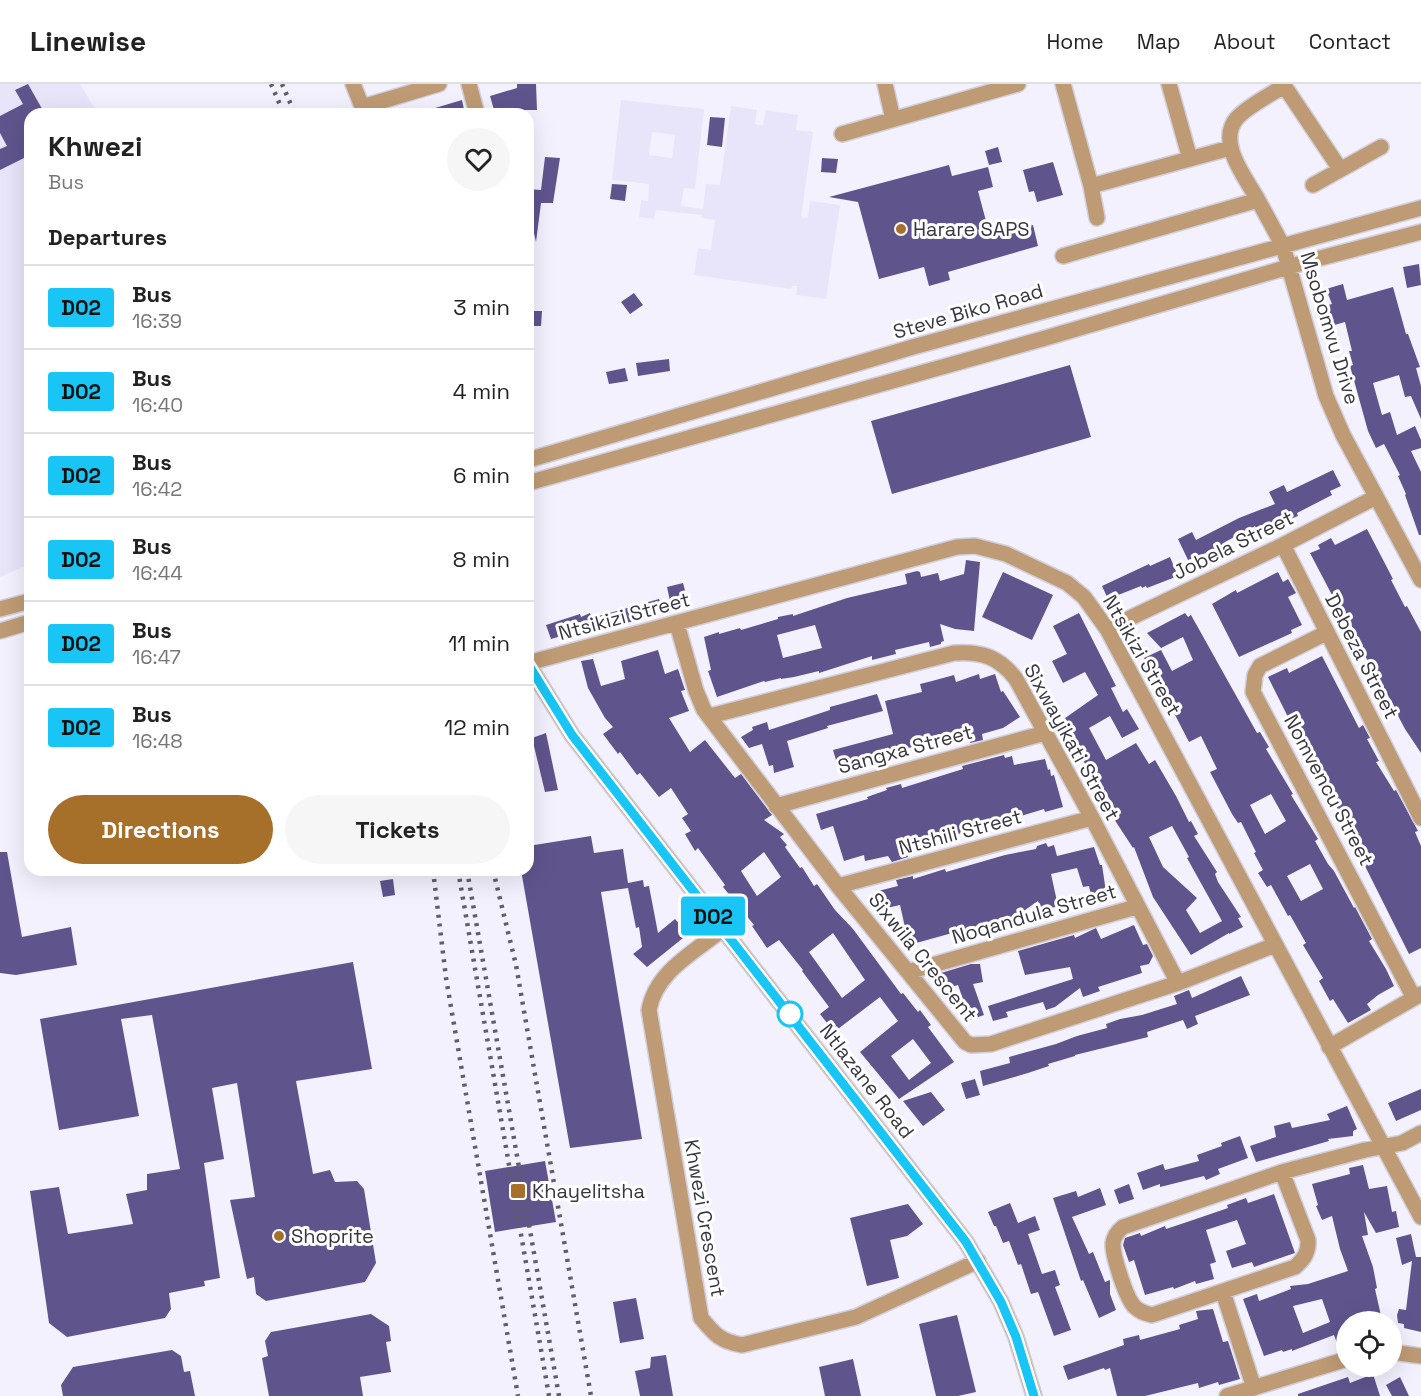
<!DOCTYPE html>
<html lang="en">
<head>
<meta charset="utf-8">
<style>
  :root { --surface:#fff; --page:#f6f6f6; --text:#222; --muted:#767676; --line:#e0e0e0; --accent:#a6702b }
  body { margin:0; font-family:"Space Grotesk",sans-serif; background:var(--page); color:var(--text); height:100vh; display:flex; flex-direction:column; font-size:22px; white-space:nowrap }
  * { box-sizing:border-box; margin:0 }
  p { font-size:20px; color:var(--muted) }
  .icon { flex:none; width:33px; height:33px; fill:none; stroke:currentColor; stroke-width:2; stroke-linecap:round; stroke-linejoin:round }
  .map { position:relative; flex:1; overflow:hidden }
  .details { position:absolute; left:24px; top:24px; width:510px; height:768px; display:flex; flex-direction:column; background:var(--surface); border-radius:18px; box-shadow:0 6px 24px #0002 }
  .details>* { flex:none }
  .badge { padding:0 12px; border-radius:4px; font-size:21px; line-height:39px }
  .controls { position:absolute; left:1336px; top:1227px; display:grid; gap:12px }
  .controls a { display:grid; place-items:center; width:66px; height:66px; border-radius:50%; background:var(--surface); box-shadow:0 6px 24px #0002; font-size:30px }
  .map>.badge { position:absolute; translate:-50% -50%; box-shadow:0 0 0 3px #fff }
  h2 { padding:0 24px; font-size:22px; line-height:54px }
  .round { display:grid; place-items:center; flex:none; width:63px; height:63px; border-radius:32px; background:var(--page) }
  .headline { display:flex; align-items:center; justify-content:space-between; height:102px; padding:0 24px }
  h1 { font-size:28px; font-weight:700; line-height:45px }
  .action { display:flex; gap:12px; margin-top:auto; padding:12px 24px }
  .action a { flex:1; height:69px; border-radius:36px; background:var(--accent); color:#fff; font-size:24px; font-weight:700; line-height:69px; text-align:center }
  .action a+a { background:var(--page); color:var(--text) }
  ul { padding:0; list-style:none }
  li { display:flex; align-items:center; gap:18px; height:84px; padding:0 24px; border-top:2px solid var(--line) }
  li div { flex:1 }
  li b { display:block; font-size:22px }
  li em { font-style:normal }
  li .badge { min-width:66px; font-weight:700; text-align:center }
  header { display:flex; align-items:center; gap:36px; box-sizing:border-box; height:84px; padding:0 30px; background:var(--surface); border-bottom:2px solid var(--line) }
  header strong { font-size:28px }
  nav { display:flex; gap:33px; margin-inline-start:auto; font-size:21px }
  .map>svg:first-child { display:block }
</style>
</head>
<body>
<header>
<strong>Linewise</strong>
<nav><a>Home</a><a>Map</a><a>About</a><a>Contact</a></nav>
</header>
<div class="map">
<svg width="1421" height="1312" viewBox="0 0 1421 1312">
  <rect width="100%" height="100%" fill="#f3f1fd"/>
  <!-- built -->
  <path fill="#e8e5fb" fill-rule="evenodd" d="M0,0H80L98,30H30V480L0,493Z
    M621,16L704,25L695,105L684,104L681,122L703,125L706,100L720,101L731,22L757,26L755,40L763,41L766,26L798,31L796,46L813,48L801,133L808,134L810,117L840,121L826,215L796,211L797,202H792L791,205L694,191L698,164L711,166L715,136L702,134V131L656,126L654,135L639,133L641,116L648,117L649,100L612,96ZM652,48L675,51L672,74L649,71Z"/>
  <!-- building -->
  <path fill="#60548d" fill-rule="evenodd" d="M28,0L45,30H30V71L0,86V65L7,62L0,49V32L23,20L15,6Z
    M517,0H536L537,26H494L490,12L517,4Z
    M462,16L465,30H425V27Z
    M710,33L725,34L722,63L707,61Z
    M998,63L1002,78L989,81L985,67Z
    M545,73L560,74L553,119H541L536,158L528,124V105L541,106Z
    M822,74L838,75L836,89L821,88Z
    M1053,78L1063,111L1037,118L1034,107L1029,108L1023,86Z
    M949,81L952,92L988,83L993,103L978,107L990,152L1033,141L1038,162L948,188L950,196L929,202L924,183L879,195L858,118L829,113Z
    M612,100L627,101L625,117L610,115Z
    M1419,180L1421,201L1407,204L1403,183Z
    M1343,200L1347,216L1393,203L1406,250H1408L1420,283L1416,284L1421,302V335L1411,312L1405,313L1399,291L1373,299L1382,331L1390,328L1397,351L1415,342L1421,356V364L1411,367L1421,388V451H1419L1405,411L1406,410L1398,392L1400,391L1384,360L1376,364L1368,347L1350,282L1353,281L1349,267H1352L1345,238L1331,242L1325,222L1332,220L1326,205Z
    M634,209L643,221L630,230L621,218Z
    M528,227H542L541,242H528Z
    M669,275L670,287L638,292L636,279Z
    M1070,281L1091,353L892,410L871,337Z
    M625,284L628,297L609,300L606,288Z
    M1333,386L1341,402L1330,407L1332,411L1297,429L1298,432L1265,445V443L1257,446L1255,442L1225,458L1226,461L1188,476L1178,455L1192,448L1196,456L1239,434L1275,420L1269,408L1284,401L1287,408Z
    M1367,445L1393,495L1391,496L1405,523L1407,522L1421,548V669L1405,645L1396,628L1397,627L1350,546L1353,545L1351,540L1340,519L1338,520L1332,511L1310,469L1320,465L1318,461L1331,454L1335,461Z
    M1170,473L1178,492L1147,504L1146,502L1142,504L1141,502L1108,515L1102,502L1149,480L1150,482Z
    M966,476L980,478L974,547L955,545L940,540L944,557L941,558V560L930,563L929,558L895,566L896,570L872,576V572L819,589V587L794,593L781,595V594L765,598L764,597L717,613L708,587L711,586L704,553L719,548V550L740,544L741,546L778,535V533L793,530V532L847,514L907,500L905,490L917,487L920,488L921,493L938,489L940,497L964,490ZM815,541L822,564L783,574L777,551Z
    M1003,488L1053,511L1032,556L982,533Z
    M1278,488L1283,498L1288,495L1296,509L1288,513L1302,541L1291,546L1292,549L1239,573L1212,520L1236,506L1237,509Z
    M683,499L686,510L670,517L667,503Z
    M659,515L664,526L652,530V531L605,546L599,532Z
    M590,529L595,542L551,555L546,541L580,530L581,533Z
    M1079,529L1116,602L1111,604L1123,628L1127,625L1139,645L1122,654L1110,632L1089,644L1106,676L1136,659L1149,680L1155,676L1176,712L1189,738L1191,737L1198,750L1194,752L1217,788L1215,790L1218,798L1241,833L1238,834L1243,843L1229,850V849L1191,871L1153,813L1134,763L1133,764L1116,738L1108,723L1113,721L1095,690L1091,692L1085,682L1086,681L1058,639L1098,611L1085,588L1063,599L1052,577L1067,570L1053,542ZM1172,742L1189,773L1187,774L1222,837L1200,849L1186,826L1197,814L1163,783L1149,753Z
    M1185,529L1188,533L1191,531L1257,649L1260,648L1269,663L1266,665L1293,710L1291,711L1318,755L1315,757L1328,780L1334,787L1354,824L1355,823L1372,855L1369,857L1386,885L1394,902L1378,911L1367,920L1371,926L1348,939L1333,915L1330,917L1319,897L1323,894L1303,861L1306,859L1290,831L1288,832L1271,801L1267,803L1258,789L1263,786L1254,769L1256,768L1241,738L1238,739L1232,730L1210,688L1217,685L1201,652L1189,658L1173,627L1177,625L1155,585L1151,587L1144,574L1161,566L1172,587L1193,576L1183,553L1161,564L1147,549ZM1271,710L1286,737L1265,750L1250,721ZM1310,780L1323,805L1301,817L1287,792Z
    M658,566L665,590L678,585L685,606L681,607L689,627L669,634L690,668L705,656L735,694L741,690L772,731L764,736L784,750L780,753L787,761L785,763L800,784L802,783L814,802L817,800L835,826L853,845L901,910L903,909L918,928L920,926L931,941L928,943L954,978L899,1015L860,968L898,937L880,913L834,948L820,930L829,923L802,887L803,886L779,856L767,864L752,842L754,841L723,803L725,801L698,764L695,767L685,750L691,747L682,734L688,730L671,704L659,713L640,689L637,691L620,668L618,670L603,650L613,643L605,634L588,604L581,577L593,575L601,602L625,595L621,577ZM764,768L781,793L757,812L741,787ZM833,849L865,896L842,914L809,868ZM913,955L931,979L909,996L891,972Z
    M1322,572L1359,644L1363,641L1370,654L1367,655L1379,677L1376,678L1394,707L1396,706L1418,747L1415,748L1421,762V864L1409,870L1365,782L1367,781L1359,766L1363,764L1356,750L1343,727L1340,729L1312,679L1316,677L1302,654L1299,655L1268,593L1287,584L1289,589Z
    M979,590L980,595L995,590L1001,608L1003,607L1020,633L1003,644L982,650L983,656L970,659L966,644L926,656L928,665L913,669L912,663L883,670V673L838,683L833,666L893,650L885,617L922,608L920,600L932,597L954,591L956,598Z
    M877,610L883,627L827,642L828,644L787,657L794,683L774,689L773,681L769,682L762,660L749,664L741,653L753,646L752,643L767,638L769,646L830,626V623Z
    M546,649L558,706L545,708L532,654Z
    M1004,671L1005,674L1012,672L1014,681L1045,675L1048,686L1050,685L1051,692L1054,691L1063,723L1045,728L1044,725L1005,737L1004,734L982,741L975,744V746L958,750L957,748L925,758V761L914,764L915,768L907,770L908,773L892,778L888,772L865,777L864,771L844,777L833,742L821,746L816,730L868,715L867,713L887,706L886,704L901,700L902,704L963,685L962,682Z
    M591,752L594,769L623,765L628,799L643,796L644,803L649,802L658,849L675,835L688,850L647,883L633,870L642,863L639,843L636,844L628,804L601,808L642,1055L570,1064L521,786H528V762Z
    M1046,759L1048,763L1054,761L1057,772L1094,763L1100,781H1102L1106,808L1091,812L1089,802L1083,803L1077,784L1051,790L1058,822L1041,827L1038,817L1015,833L1004,836L1005,840L982,845L981,841L909,861L900,821L882,825L878,807L898,802L896,796L913,792V795L945,785L946,788L1005,771L1036,765L1037,762Z
    M0,768H7L22,853L71,843L77,881L16,891L0,889Z
    M393,795L395,811L383,813L380,797Z
    M1134,841L1143,861L1147,860L1153,872L1149,880L1140,882L1142,889L1098,903L1100,907L1083,913L1080,904L1055,923L1046,926L1043,918L1006,928L1008,933L993,937L988,922L1073,895L1070,883L1025,891L1018,867L1074,851L1075,854L1096,844L1101,855Z
    M353,878L372,985L296,997L313,1090L330,1086L335,1098L357,1097L364,1105L376,1179L365,1198L266,1217L256,1210L254,1193L247,1195L230,1116L255,1113L237,999L212,1004L224,1075L204,1079L220,1194L204,1197L205,1202L169,1209L171,1225L165,1234L67,1253L49,1239L30,1107L59,1103L68,1150L133,1140L126,1110L147,1106V1090L180,1085L152,931L121,935L139,1032L59,1046L40,935Z
    M971,880H980L983,898L973,900L984,931L970,936L958,901L945,905L941,889Z
    M1241,892L1250,911L1195,932L1198,940L1187,945L1183,936L1147,948L1148,953L1075,971V972L1048,980L1049,982L1028,989L983,1002L980,987L1010,979L1009,973L1056,960L1077,952L1107,944L1106,940L1120,935L1142,931L1177,920L1174,912L1189,906L1192,914Z
    M975,995L980,1011L966,1015L961,999Z
    M1421,1005V1026L1396,1037L1388,1019Z
    M931,1008L945,1026L923,1042L903,1017Z
    M1347,1022L1357,1045L1353,1047V1052L1328,1055L1329,1057L1256,1078L1250,1062L1276,1053L1274,1042L1290,1038L1292,1044L1330,1036L1327,1030Z
    M1240,1052L1248,1074L1218,1085L1220,1090L1206,1096L1204,1092L1160,1103V1100L1143,1106L1137,1089L1163,1080L1165,1086L1199,1077L1197,1071L1222,1062L1221,1059Z
    M545,1077L556,1138L495,1148L485,1087Z
    M1363,1081L1369,1105L1387,1102L1392,1128L1396,1127L1399,1143L1376,1149L1364,1128L1368,1151L1362,1152L1373,1183L1377,1204L1375,1205L1382,1236L1347,1238V1266L1340,1267L1334,1251L1292,1267V1265L1283,1268L1282,1266L1264,1272L1243,1215L1257,1210L1259,1217L1291,1205L1290,1202L1308,1200L1348,1187L1340,1165L1332,1132L1322,1136L1316,1122L1318,1121L1312,1100L1350,1090L1349,1084ZM1322,1215L1330,1238L1303,1249L1293,1222Z
    M1129,1100L1134,1115L1119,1120L1114,1106Z
    M1100,1104L1106,1121L1072,1133L1089,1170L1093,1168L1105,1198L1110,1196V1210L1116,1226L1099,1234L1083,1196L1081,1197L1053,1114L1076,1107L1078,1113Z
    M1274,1110L1295,1169L1254,1183L1252,1178L1232,1184L1226,1167L1246,1160L1237,1136L1206,1146L1216,1178L1210,1180L1214,1195L1196,1200L1195,1197L1174,1205L1173,1203L1145,1211L1134,1176L1129,1178L1123,1161L1125,1154L1140,1149L1141,1152L1165,1142L1166,1145L1193,1136L1228,1124L1227,1121L1246,1114L1248,1119Z
    M1010,1119L1018,1139L1035,1132L1040,1146L1028,1150L1042,1190L1055,1186L1060,1201L1055,1203L1071,1246L1054,1252L1038,1208L1031,1210L1021,1180L1018,1181L1009,1157L1003,1159L996,1142H994L988,1128Z
    M908,1120L923,1140L907,1152L890,1156L899,1194L867,1202L850,1134Z
    M1411,1150L1416,1173H1421V1248L1404,1244V1240L1398,1239L1397,1231L1399,1225L1406,1226L1412,1177L1402,1181L1396,1154Z
    M636,1214L644,1255L620,1259L613,1218Z
    M1213,1225L1223,1258L1228,1257L1240,1295L1219,1301L1218,1298L1199,1304L1198,1299L1145,1312H1117L1110,1284L1105,1286L1104,1284L1068,1296L1063,1282L1124,1261L1123,1255L1139,1251L1140,1256L1180,1245L1179,1241L1198,1235L1196,1227Z
    M371,1230L389,1242L391,1257L386,1258L391,1288L360,1293L363,1312H269L262,1274L268,1272L265,1257L271,1248Z
    M957,1231L976,1308L958,1312H936L919,1240Z
    M172,1266L181,1272L184,1288L190,1287L195,1312H63L61,1301L73,1283Z
    M666,1271L673,1312H640L635,1287L650,1284L651,1273Z
    M853,1275L861,1312H825L819,1283Z
    M1373,1290L1380,1312H1298V1310L1348,1293L1350,1299Z
    M1400,1293L1409,1312H1392L1386,1301Z"/>
  <g fill="none" stroke-linecap="round" stroke-linejoin="round">
    <!-- minor casing -->
    <g stroke="#d1cfdb" stroke-width="18">
      <path id="minor" d="M353,0L365,30
        M469,0L477,30
        M885,0L893,35
        M1063,0L1091,102L1097,134
        M1169,0L1190,75
        M1283,0L1340,85
        M362,23L439,0
        M842,50L1018,0
        M1313,101L1381,63
        M1091,102L1230,64
        M1258,116C1246,94 1216,58 1237,34C1248,22 1270,11 1284,2
        M1063,172L1258,116L1283,162L1326,312L1343,351L1421,496
        M528,376L913,263L1421,124
        M528,399L1042,255L1309,177L1421,148
        M1283,461L1421,734
        M0,525L30,517
        M677,540L696,607L704,626L838,802L965,958L971,961L991,960L1178,899L1275,861
        M1107,545L1283,461L1376,413
        M0,547L30,538
        M1326,549L1260,582L1255,591L1253,608L1414,914
        M528,579L957,463L975,462L1006,470L1067,499L1084,513L1107,545L1421,1133
        M528,580L572,651L966,1158L1001,1218L1016,1253L1034,1312
        M710,632L954,569C982,567 999,573 1016,595L1092,734L1178,899
        M776,722L1045,649
        M838,802L1092,734
        M723,845C695,868 656,887 649,926L701,1234C715,1251 720,1257 742,1261L856,1233L978,1177
        M908,888L1136,823
        M1329,963L1421,910
        M1282,1088L1308,1156C1309,1168 1304,1175 1295,1183L1152,1231C1145,1229 1140,1228 1135,1223C1126,1215 1112,1170 1113,1159C1114,1152 1118,1147 1123,1143L1282,1088L1365,1066L1402,1059L1421,1049
        M1223,1208L1254,1304
        M1392,1268L1421,1272
        M1227,1312L1347,1275"/>
    </g>
    <!-- minor -->
    <use href="#minor" stroke="#be9b74" stroke-width="15"/>
    <!-- rail -->
    <path stroke="#5e5d68" stroke-width="4.5" stroke-dasharray="3 6" stroke-linecap="butt" d="M271,0L284,30
      M282,0L295,30
      M433,786L446,894L518,1312
      M458,786L549,1312
      M467,786L559,1312
      M493,786L516,881L591,1312"/>
  </g>
  <g fill="none" stroke-linecap="round" stroke-linejoin="round">
    <!-- line casing -->
    <g stroke="#fff" stroke-width="14">
      <path id="line" d="M528,580L572,651L966,1158L1001,1218L1016,1253L1034,1312"/>
    </g>
    <!-- line -->
    <use href="#line" stroke="#18c5f4" stroke-width="9"/>
  </g>
  <!-- markers -->
  <g fill="#a6702b" stroke="#fff" stroke-width="2">
    <circle cx="901" cy="145" r="6"/>
    <rect x="510" y="1099" width="16" height="16" rx="3"/>
    <circle cx="279" cy="1152" r="6"/>
  </g>
  <circle fill="#fff" stroke="#18c5f4" stroke-width="3" cx="790" cy="930" r="12"/>
  <g text-anchor="middle" dominant-baseline="central" stroke-width="6" stroke-linejoin="round" paint-order="stroke">
    <!-- poi labels -->
    <g font-size="20" fill="#373641" stroke="#fff" text-anchor="start">
      <text x="913" y="145">Harare SAPS</text>
      <text x="532" y="1107">Khayelitsha</text>
      <text x="291" y="1152">Shoprite</text>
    </g>
    <!-- street labels -->
    <g font-size="20" fill="#373641" stroke="#fff">
      <text transform="translate(968 227) rotate(-16)">Steve Biko Road</text>
      <text transform="translate(1330 244) rotate(73)">Msobomvu Drive</text>
      <text transform="translate(1233 461) rotate(-26)">Jobela Street</text>
      <text transform="translate(624 532) rotate(-15)">Ntsikizi Street</text>
      <text transform="translate(1142 571) rotate(60)">Ntsikizi Street</text>
      <text transform="translate(1362 572) rotate(63)">Debeza Street</text>
      <text transform="translate(1072 658) rotate(61)">Sixwayikati Street</text>
      <text transform="translate(905 665) rotate(-15)">Sangxa Street</text>
      <text transform="translate(1329 706) rotate(62)">Nomvencu Street</text>
      <text transform="translate(960 748) rotate(-15)">Ntshili Street</text>
      <text transform="translate(1034 830) rotate(-16)">Noqandula Street</text>
      <text transform="translate(923 873) rotate(51)">Sixwila Crescent</text>
      <text transform="translate(867 997) rotate(52)">Ntlazane Road</text>
      <text transform="translate(705 1134) rotate(80)">Khwezi Crescent</text>
    </g>
  </g>
</svg>
<div class="controls">
<a><svg class="icon" aria-label="locate" viewBox="0 0 24 24"><circle cx="12" cy="12" r="6"/><path d="M12 2v4M12 18v4M2 12h4M18 12h4"/></svg></a>
</div>
<b class="badge" style="left:713px;top:832px;background:#18c5f4;color:#111">D02</b>
<section class="details">
<div class="headline"><div><h1>Khwezi</h1><p>Bus</p></div><a class="round"><svg class="icon" aria-label="heart" viewBox="0 0 24 24"><path d="M12 20l-8-8c-3-5 5-10 8-4 3-6 11-1 8 4z"/></svg></a></div>
<h2>Departures</h2>
<ul>
<li><span class="badge" style="background:#18c5f4;color:#111">D02</span><div><b>Bus</b><p>16:39</p></div><em>3 min</em></li>
<li><span class="badge" style="background:#18c5f4;color:#111">D02</span><div><b>Bus</b><p>16:40</p></div><em>4 min</em></li>
<li><span class="badge" style="background:#18c5f4;color:#111">D02</span><div><b>Bus</b><p>16:42</p></div><em>6 min</em></li>
<li><span class="badge" style="background:#18c5f4;color:#111">D02</span><div><b>Bus</b><p>16:44</p></div><em>8 min</em></li>
<li><span class="badge" style="background:#18c5f4;color:#111">D02</span><div><b>Bus</b><p>16:47</p></div><em>11 min</em></li>
<li><span class="badge" style="background:#18c5f4;color:#111">D02</span><div><b>Bus</b><p>16:48</p></div><em>12 min</em></li>
</ul>
<div class="action"><a>Directions</a><a>Tickets</a></div>
</section>
</div>
</body>
</html>
